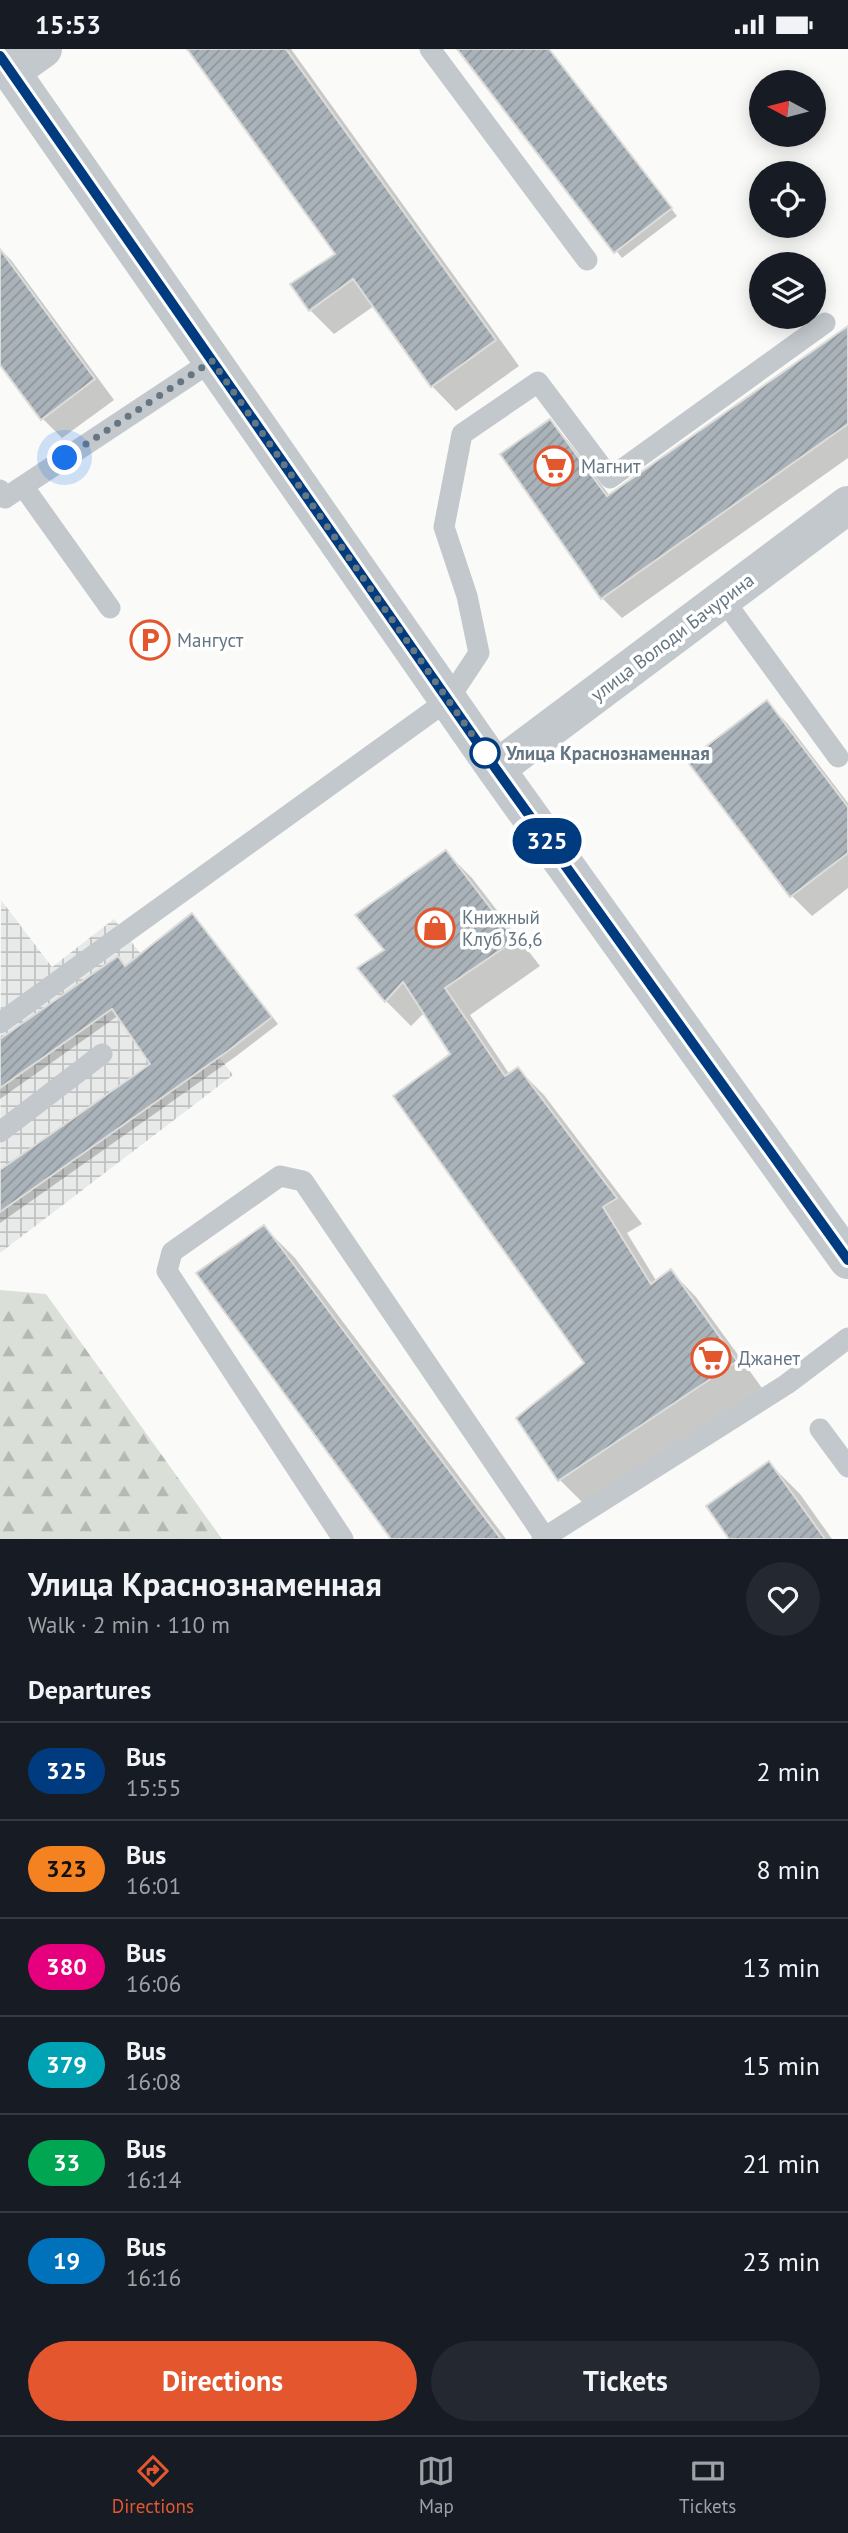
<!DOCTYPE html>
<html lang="en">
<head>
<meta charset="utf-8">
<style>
  :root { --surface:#171b24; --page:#242831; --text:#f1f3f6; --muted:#9ea1a6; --line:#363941; --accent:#e4572e }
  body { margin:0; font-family:"PT Sans",sans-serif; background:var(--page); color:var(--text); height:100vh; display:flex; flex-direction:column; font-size:26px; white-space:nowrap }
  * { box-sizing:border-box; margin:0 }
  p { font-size:23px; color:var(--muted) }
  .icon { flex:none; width:38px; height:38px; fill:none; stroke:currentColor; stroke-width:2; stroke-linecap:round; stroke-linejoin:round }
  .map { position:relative; height:1490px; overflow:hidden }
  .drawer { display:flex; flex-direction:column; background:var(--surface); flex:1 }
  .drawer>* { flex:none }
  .badge { padding:0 14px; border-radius:23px; font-size:24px; line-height:46px }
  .needle { width:46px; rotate:277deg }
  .controls { position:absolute; left:749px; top:21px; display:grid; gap:14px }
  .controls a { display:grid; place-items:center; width:77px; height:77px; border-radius:50%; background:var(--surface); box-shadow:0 4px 18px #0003; font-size:35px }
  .you { position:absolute; width:35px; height:35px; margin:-18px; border:5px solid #fff; border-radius:50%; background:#1a73e8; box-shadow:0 0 0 10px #1a73e833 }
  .map>.badge { position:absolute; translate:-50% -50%; box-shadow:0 0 0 4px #fff }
  h2 { padding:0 28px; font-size:26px; line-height:63px }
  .round { display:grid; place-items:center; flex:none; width:74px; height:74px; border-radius:37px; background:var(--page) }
  .summary { display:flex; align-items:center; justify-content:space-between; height:119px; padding:0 28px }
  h1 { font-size:33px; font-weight:800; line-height:52px }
  .primary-button { display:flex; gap:14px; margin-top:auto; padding:14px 28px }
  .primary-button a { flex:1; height:80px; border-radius:42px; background:var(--accent); color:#fff; font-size:28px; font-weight:800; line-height:80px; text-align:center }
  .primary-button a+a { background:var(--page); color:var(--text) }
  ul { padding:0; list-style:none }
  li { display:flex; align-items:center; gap:21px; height:98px; padding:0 28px; border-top:2px solid var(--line) }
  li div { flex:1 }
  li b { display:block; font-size:26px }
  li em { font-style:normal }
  li .badge { min-width:77px; font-weight:700; text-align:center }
  .status { display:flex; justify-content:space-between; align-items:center; height:49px; padding:0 35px; background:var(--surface); direction:ltr }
  .status svg { height:19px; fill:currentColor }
  .tab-bar { display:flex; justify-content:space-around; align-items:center; height:98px; border-top:2px solid var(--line); background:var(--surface); font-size:19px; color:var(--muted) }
  .tab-bar a { display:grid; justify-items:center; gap:4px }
  .tab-bar .active { color:var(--accent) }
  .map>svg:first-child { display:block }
</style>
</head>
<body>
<div class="status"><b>15:53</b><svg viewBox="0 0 49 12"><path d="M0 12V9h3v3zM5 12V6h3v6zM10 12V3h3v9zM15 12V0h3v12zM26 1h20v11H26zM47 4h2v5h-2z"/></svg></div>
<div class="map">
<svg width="848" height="1490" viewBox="0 0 848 1490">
  <defs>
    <pattern id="industrial-grid" width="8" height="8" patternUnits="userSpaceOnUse" patternTransform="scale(1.75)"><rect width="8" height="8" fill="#e8e9e9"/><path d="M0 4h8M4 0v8" fill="none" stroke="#c0c1c2"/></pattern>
    <pattern id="forest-firs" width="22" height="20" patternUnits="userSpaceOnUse" patternTransform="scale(1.75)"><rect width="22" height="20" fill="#dadfd7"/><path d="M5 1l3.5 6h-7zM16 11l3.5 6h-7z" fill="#b4b9b4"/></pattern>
    <pattern id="building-hatch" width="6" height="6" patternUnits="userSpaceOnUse" patternTransform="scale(1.75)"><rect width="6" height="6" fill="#aab3b9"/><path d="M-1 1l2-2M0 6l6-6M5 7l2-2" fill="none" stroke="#8e969c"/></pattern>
  </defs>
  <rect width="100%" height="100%" fill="#fafaf8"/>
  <!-- industrial -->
  <path fill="url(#industrial-grid)" d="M1,851L52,918L114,870L233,1026L0,1204Z"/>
  <!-- forest -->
  <path fill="url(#forest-firs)" d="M0,1241L46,1245L222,1490H0Z"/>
  <!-- shadow -->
  <path fill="#0003" d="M189,0H291L519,317L456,362L432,337L374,257L334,285L310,261L337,206Z
    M459,0H548L677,167L622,209Z
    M0,200L11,211L114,351L62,389L42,369L0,313Z
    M848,288V409L622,569L602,549L549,373L569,393L610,447Z
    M767,654L787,674L848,754V839L812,867L792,847Z
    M446,803L472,829L540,917L470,966L510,1026L518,1020L544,1046L642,1175L627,1184L657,1233L671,1222L696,1248L762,1339L586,1457L560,1431L518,1370L586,1315L452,1006L425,963L411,977L386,952V901Z
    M198,873L278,975L235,1008L0,1174V1123L153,1015L119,966L0,1050V992L118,909L126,918Z
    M264,1178L295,1209L506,1490H393Z
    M769,1414L800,1445L832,1490H731Z"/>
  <!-- building -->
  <path fill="url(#building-hatch)" stroke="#dcdcda" stroke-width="2" d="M187,0H286L496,291L431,338L353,230L309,262L290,235L335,205Z
    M457,0H549L672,159L614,204Z
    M0,200L95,330L41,371L0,316Z
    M848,277V375L601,550L500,405L550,370L607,447Z
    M767,651L848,758V804L790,848L687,712Z
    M446,801L515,891L445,939L505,1027L518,1018L617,1149L603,1158L651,1235L671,1220L737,1312L558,1432L516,1369L584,1314L393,1047L450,1005L403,933L385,953L357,919L384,901L355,866Z
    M192,864L272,968L228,1002L0,1163V1121L150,1015L112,960L0,1039V990L118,907L125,917Z
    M264,1176L501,1490H391L196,1224Z
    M769,1412L825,1490H729L706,1457Z"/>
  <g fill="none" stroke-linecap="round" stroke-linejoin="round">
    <!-- lane -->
    <path stroke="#c3c8cc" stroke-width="21" d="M430,0L587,211
      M23,437L110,559
      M0,441L5,449L212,312
      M723,550L838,708
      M0,974L448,651L479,604L467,547L444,478L462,385L538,333L610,429L825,274
      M0,1083L102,1005
      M820,1380L848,1418
      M343,1490L167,1222L172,1203L280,1127L303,1132L546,1490
      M542,1490L787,1335L848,1289"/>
    <!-- street -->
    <path stroke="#c3c8cc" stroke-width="38" d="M0,7L496,720L848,1211
      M12,22L43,0
      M496,720L848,456"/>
  </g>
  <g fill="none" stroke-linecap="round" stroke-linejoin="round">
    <!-- line casing -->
    <g stroke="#fff" stroke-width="16">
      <path id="line" d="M0,7L496,720L848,1211"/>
    </g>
    <!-- line -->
    <use href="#line" stroke="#003b80" stroke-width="10"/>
    <!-- walk -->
    <path stroke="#657683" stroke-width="7" stroke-dasharray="0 12.6" d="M65,409L212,312L485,704"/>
  </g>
  <!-- icons -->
  <defs>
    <g id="supermarket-ring" transform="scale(2.0125)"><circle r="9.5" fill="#fff" stroke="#e4572e" stroke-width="1.5"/><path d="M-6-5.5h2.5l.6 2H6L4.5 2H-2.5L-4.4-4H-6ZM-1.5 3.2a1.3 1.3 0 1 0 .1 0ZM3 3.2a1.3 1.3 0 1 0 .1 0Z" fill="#e4572e"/></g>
    <g id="parking-ring" transform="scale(2.0125)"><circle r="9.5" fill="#fff" stroke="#e4572e" stroke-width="1.5"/><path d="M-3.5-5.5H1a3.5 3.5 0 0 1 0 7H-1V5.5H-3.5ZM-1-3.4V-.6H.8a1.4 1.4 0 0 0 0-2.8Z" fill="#e4572e"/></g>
    <g id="shop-ring" transform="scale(2.0125)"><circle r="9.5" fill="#fff" stroke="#e4572e" stroke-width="1.5"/><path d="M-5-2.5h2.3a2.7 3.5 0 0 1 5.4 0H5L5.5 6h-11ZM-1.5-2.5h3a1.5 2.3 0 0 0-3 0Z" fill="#e4572e"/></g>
  </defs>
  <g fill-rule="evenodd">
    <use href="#supermarket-ring" x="554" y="417"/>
    <use href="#parking-ring" x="150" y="591"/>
    <use href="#shop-ring" x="435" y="879"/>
    <use href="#supermarket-ring" x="711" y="1309"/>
  </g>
  <!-- markers -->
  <circle fill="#fff" stroke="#003b80" stroke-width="3.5" cx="485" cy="704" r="14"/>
  <g text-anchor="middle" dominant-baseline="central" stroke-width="7" stroke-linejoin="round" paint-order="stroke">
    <!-- poi labels -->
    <g font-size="19" fill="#657683" stroke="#fff" text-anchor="start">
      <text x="581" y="417">Магнит</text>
      <text x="177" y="591">Мангуст</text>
      <text x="462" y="868">Книжный<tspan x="462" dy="22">Клуб 36,6</tspan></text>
      <text x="738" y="1309">Джанет</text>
    </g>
    <!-- street labels -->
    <g font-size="19" fill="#657683" stroke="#fff">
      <text transform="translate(672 588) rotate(-37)">улица Володи Бачурина</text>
    </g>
    <!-- stop labels -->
    <g font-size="19" font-weight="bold" fill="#657683" stroke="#fff" text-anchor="start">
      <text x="506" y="704">Улица Краснознаменная</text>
    </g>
  </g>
</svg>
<div class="controls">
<a><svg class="needle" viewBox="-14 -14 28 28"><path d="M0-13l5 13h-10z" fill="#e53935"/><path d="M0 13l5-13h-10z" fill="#9ea1a6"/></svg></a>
<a><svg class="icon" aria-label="locate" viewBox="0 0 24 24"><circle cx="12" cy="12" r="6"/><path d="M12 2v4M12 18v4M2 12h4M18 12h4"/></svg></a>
<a><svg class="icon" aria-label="layers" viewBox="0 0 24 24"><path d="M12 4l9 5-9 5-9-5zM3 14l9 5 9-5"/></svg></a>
</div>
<div class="you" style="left:65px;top:409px"></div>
<b class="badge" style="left:547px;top:792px;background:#003b80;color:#fff">325</b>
</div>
<section class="drawer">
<div class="summary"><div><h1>Улица Краснознаменная</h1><p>Walk · 2 min · 110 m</p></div><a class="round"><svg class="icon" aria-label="heart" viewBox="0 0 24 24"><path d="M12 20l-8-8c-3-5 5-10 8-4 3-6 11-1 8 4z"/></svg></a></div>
<h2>Departures</h2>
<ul>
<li><span class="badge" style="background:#003b80;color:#fff">325</span><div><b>Bus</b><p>15:55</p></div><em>2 min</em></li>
<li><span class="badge" style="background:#f58220;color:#111">323</span><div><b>Bus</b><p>16:01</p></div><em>8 min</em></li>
<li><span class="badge" style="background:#e6007e;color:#fff">380</span><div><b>Bus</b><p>16:06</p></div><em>13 min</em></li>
<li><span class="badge" style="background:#00a3b4;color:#fff">379</span><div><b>Bus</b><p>16:08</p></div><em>15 min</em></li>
<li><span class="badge" style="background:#00a651;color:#fff">33</span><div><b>Bus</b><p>16:14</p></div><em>21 min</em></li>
<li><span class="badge" style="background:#0072bc;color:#fff">19</span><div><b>Bus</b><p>16:16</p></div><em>23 min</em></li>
</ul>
<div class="primary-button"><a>Directions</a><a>Tickets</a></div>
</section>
<nav class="tab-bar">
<a class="active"><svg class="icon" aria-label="directions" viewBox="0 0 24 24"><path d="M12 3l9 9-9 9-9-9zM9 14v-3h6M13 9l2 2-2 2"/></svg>Directions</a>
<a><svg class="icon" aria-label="map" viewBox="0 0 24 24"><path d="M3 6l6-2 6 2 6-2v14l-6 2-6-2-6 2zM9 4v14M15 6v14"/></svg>Map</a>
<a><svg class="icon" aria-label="tickets" viewBox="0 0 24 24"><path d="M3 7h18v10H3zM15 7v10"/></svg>Tickets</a>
</nav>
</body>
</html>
